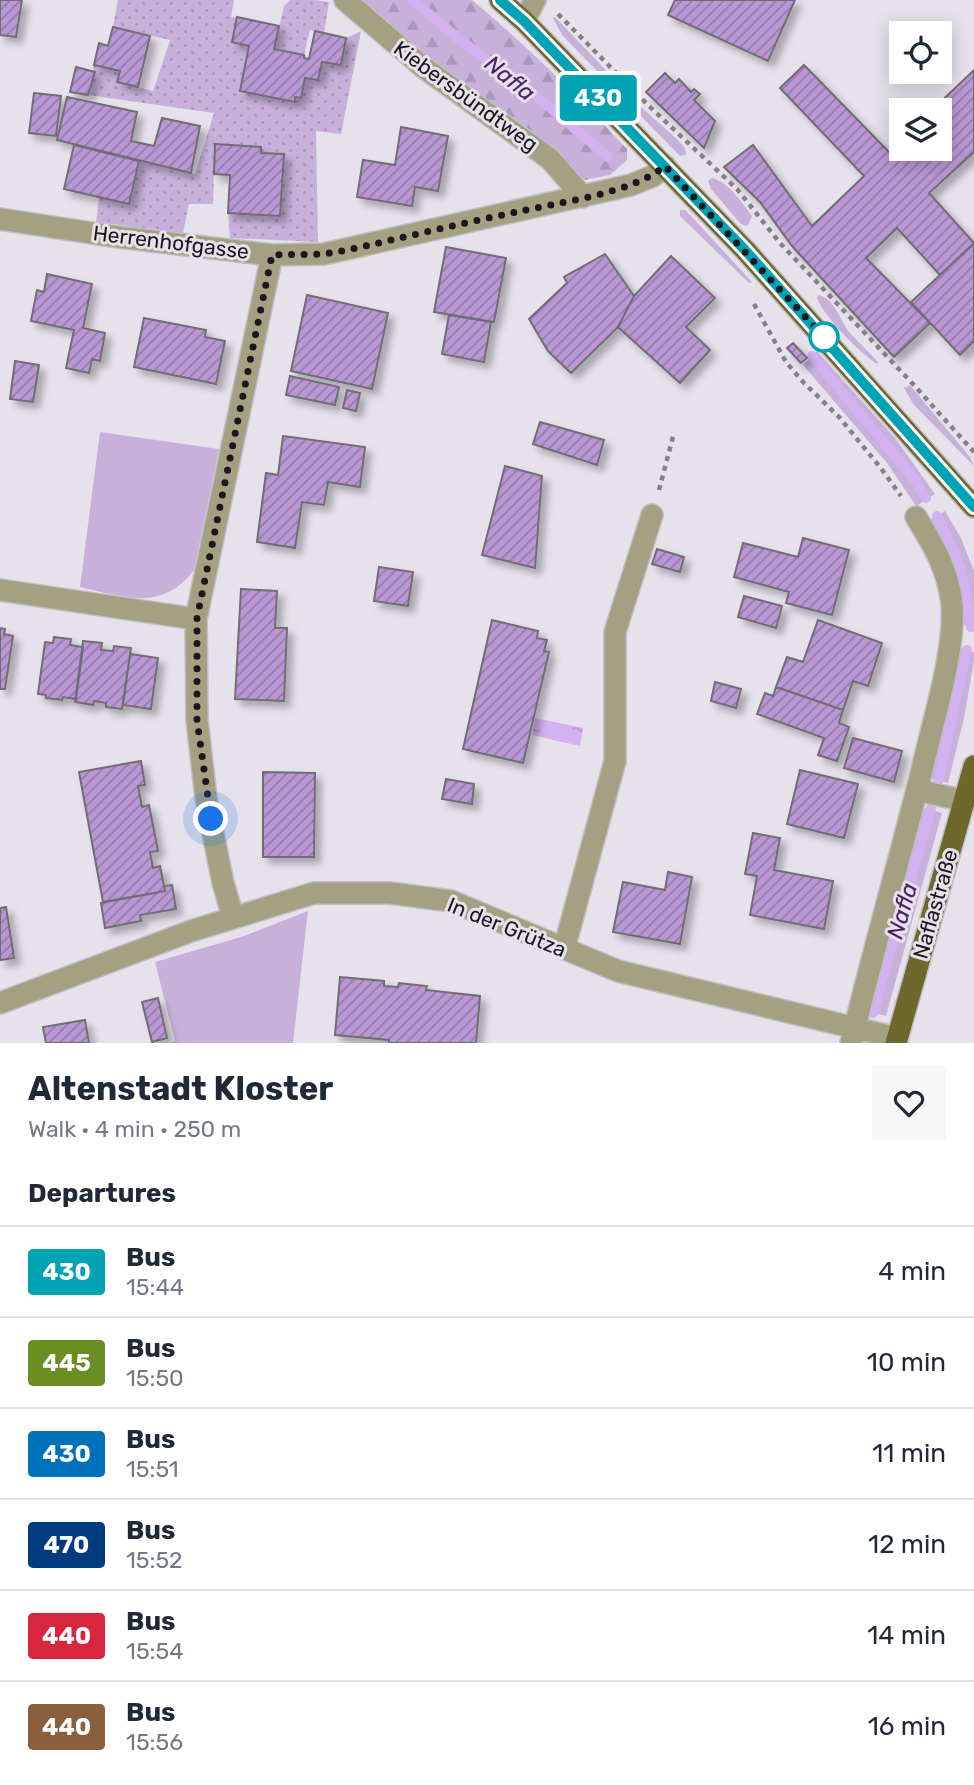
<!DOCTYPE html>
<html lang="en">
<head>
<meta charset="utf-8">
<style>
  :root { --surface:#fff; --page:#f6f6f7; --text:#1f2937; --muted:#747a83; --line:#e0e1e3 }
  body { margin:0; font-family:Rubik,sans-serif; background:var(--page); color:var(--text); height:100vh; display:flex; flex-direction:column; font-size:26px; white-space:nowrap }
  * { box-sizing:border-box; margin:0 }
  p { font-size:23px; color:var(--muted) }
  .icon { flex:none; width:38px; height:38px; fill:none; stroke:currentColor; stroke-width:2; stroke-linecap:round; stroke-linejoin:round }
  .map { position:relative; height:1043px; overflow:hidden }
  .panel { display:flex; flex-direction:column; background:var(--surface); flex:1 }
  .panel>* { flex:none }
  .badge { padding:0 14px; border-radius:5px; font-size:24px; line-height:46px }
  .buttons { position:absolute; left:889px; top:21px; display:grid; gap:14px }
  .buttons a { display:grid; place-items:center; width:63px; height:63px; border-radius:0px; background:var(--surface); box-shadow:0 4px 18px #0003; font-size:35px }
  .you { position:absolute; width:35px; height:35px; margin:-18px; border:5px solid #fff; border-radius:50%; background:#1a73e8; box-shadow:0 0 0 10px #1a73e833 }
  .map>.badge { position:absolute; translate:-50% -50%; box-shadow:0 0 0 4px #fff }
  h2 { padding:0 28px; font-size:26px; line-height:63px }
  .round { display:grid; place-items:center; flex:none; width:74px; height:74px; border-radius:0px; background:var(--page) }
  .headline { display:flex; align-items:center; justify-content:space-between; height:119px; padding:0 28px }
  h1 { font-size:33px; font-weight:700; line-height:52px }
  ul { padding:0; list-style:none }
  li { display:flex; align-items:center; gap:21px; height:91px; padding:0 28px; border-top:2px solid var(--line) }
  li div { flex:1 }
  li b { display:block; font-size:26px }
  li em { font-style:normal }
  li .badge { min-width:77px; font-weight:700; text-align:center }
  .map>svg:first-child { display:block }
</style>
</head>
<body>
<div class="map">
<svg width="974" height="1043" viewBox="0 0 974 1043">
  <defs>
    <pattern id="forest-firs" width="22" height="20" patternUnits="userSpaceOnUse" patternTransform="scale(1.75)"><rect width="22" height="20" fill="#c7b1da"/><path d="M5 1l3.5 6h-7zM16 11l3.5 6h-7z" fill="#aa98ba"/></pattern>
    <pattern id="garden-dots" width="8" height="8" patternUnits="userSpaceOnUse" patternTransform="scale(1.75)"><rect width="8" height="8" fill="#c7b1da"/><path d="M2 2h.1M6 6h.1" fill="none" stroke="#aa98ba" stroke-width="1.8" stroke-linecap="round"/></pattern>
    <pattern id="water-ripples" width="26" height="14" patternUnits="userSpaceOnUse" patternTransform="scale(1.75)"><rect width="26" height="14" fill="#d4b1f1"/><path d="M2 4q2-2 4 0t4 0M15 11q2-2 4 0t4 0" fill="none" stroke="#b598ce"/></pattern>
    <pattern id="building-hatch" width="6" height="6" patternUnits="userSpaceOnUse" patternTransform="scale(1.75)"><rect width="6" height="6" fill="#b997d4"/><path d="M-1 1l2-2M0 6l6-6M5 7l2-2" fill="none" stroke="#967aab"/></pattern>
    <filter id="shadow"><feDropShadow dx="6" dy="6" stdDeviation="3.5" flood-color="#0004"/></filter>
  </defs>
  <rect width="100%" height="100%" fill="#e6e2eb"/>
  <!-- grass -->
  <path fill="#c7b1da" d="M555,17L643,109L677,139L685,148L686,155L680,156L562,35L553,18Z
    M711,178C727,180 742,203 752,216L748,225L745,226L740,223L711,189L708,181Z
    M680,210H685L692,217L752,282L749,283L684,220L680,216Z
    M818,295C835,298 840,321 850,333C859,343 869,352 878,362L877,364C860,353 824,317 817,298Z
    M817,351L895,438L935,494L916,506L887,463L803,365Z
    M910,385L970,457L974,466L914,405L904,388Z
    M100,432L219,449L194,570C162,612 124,597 80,587Z
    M945,511L961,538L974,571V628L960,623L927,522Z
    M957,647L974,652V661L964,718L948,783L928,778Z
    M921,807L942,813L886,1016L865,1010Z
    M308,911L293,1043H170L175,1041L155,962L241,937Z"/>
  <!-- forest -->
  <path fill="url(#forest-firs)" d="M357,0H472C527,46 578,96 627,149V160L610,175L585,180L576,176L553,147L424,58Z"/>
  <!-- garden -->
  <path fill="url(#garden-dots)" d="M118,0H234L231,17H237L232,42L249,46L240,90L294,102L295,97H301L305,78L319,80L322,62L341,65L346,38L361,31L341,134L316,131L318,242L230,238L228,213L280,216L261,153V147L215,144L213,204H189L183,233L96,222L99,197L129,204L139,161L195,174L214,113L88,95L94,65L120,71L118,82L153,91L170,40L113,27Z
    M314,0L329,2L324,33L310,30L304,55L274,49L284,6L290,0Z"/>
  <!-- water -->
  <path fill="url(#water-ripples)" d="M535,718L583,728L580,746L532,735Z"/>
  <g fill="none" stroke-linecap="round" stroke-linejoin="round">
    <!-- stream -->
    <path stroke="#d4b1f1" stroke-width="10" d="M413,0L455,36L539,98L608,157
      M812,356L916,481L926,498
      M937,516C959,559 966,579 971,627
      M938,781L967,650
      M873,1013L931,808"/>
  </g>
  <!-- building -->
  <path fill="url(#building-hatch)" stroke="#716d75" stroke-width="2" filter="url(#shadow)" d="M0,0H22L16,37L0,35Z
    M675,0H795L768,61L668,15Z
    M237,17L279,26L274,49L304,55V58L309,59L315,31L346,38L341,65L322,62L318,80L305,78L301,98L295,97V102L240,91L249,46L232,42Z
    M113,27L150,36L138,87L117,82L120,71L94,65L99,43L108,46Z
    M804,65L889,152L901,140V149H940V110H932L974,70V152L929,193L974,243L940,275L897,228L866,258L930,323L894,357L792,246L760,202L724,167L753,145L812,226L864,176L780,88Z
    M76,67L95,72L88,95L70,92Z
    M665,73L675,83L679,79L691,92L694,89L700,94L694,100L715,121L704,148L646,92Z
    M34,93L61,96L56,136L29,133Z
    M67,97L137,112L131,141L154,146L162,118L200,126L191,173L57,140Z
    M401,127L448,136L438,191L415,187L412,206L357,197L363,160L395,165Z
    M215,144L261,147V153L284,154L280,216L228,213L230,175L214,174Z
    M74,145L139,161L129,204L64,189Z
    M974,243V341L960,355L911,302Z
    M446,247L506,258L494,322L434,312Z
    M605,254L634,296L618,327L571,373L548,351L529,319L567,283L564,277Z
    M671,256L715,298L686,327L710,350L680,383L618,327L634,296Z
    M47,274L92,284L83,328L105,333L100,361L92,359L89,373L66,368L74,330L31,321L37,290L44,292Z
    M307,295L388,313L372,389L291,371Z
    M449,315L491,322L484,362L442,354Z
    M144,318L206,330L205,337L225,341L216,384L134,367Z
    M793,343L807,358L801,363L787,348Z
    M15,361L39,365L33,402L10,399Z
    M290,376L339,387L335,405L286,395Z
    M347,390L360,393L356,411L343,408Z
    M540,422L604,440L597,465L533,444Z
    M283,436L365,447L360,487L328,482L324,505L302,502L295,548L257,542L266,473L278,475Z
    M505,466L542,476L535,568L482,555Z
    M803,538L849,550L832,615L786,603L789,592L734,577L743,543L798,557Z
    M657,549L684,557L680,572L652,564Z
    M379,567L413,572L408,606L374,601Z
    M241,589L277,591L275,628H287L284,701L235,699Z
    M744,596L782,606L776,628L738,617Z
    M492,620L538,631L537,638L547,640L544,651L549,652L523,763L463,749Z
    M818,620L882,643L868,686L853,681L843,710L776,687L787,657L803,662Z
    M0,628L5,629L4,634L13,636L5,689H0Z
    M54,637L71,639L70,645L83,647L76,699L63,697L62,700L46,698V695L38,694L45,642L53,643Z
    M83,641L102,643L101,650L113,651L114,646L131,648L122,709L106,707V703L94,701L93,705L75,702Z
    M130,654L158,658L151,709L123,705Z
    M715,682L741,689L736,708L711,701Z
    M776,687L843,710L839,723L849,727L837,761L818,755L824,738L757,714L765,693L773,696Z
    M853,738L902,751L894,782L844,768Z
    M141,761L145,785L138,786L142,807L149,805L158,851L150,852L153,868L160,866L165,891L103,902L79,772Z
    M800,770L858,784L844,838L787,824Z
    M263,772L315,773L314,857H263Z
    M446,779L474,784L472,804L442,799Z
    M753,833L780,838L774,870L833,881L824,929L750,915L757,876L745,874Z
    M668,872L692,877L680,944L613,932L623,882L665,890Z
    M172,885L176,909L140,915L141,921L105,928L101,903L165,891L164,886Z
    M6,907L14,958L0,960V908Z
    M340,977L384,981V986L398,987L399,983L427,986L426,990L480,996L476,1043H389V1040L335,1035Z
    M158,998L167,1038L152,1042L142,1002Z
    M85,1020L89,1043H46L43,1027Z"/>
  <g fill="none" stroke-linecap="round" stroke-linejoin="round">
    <!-- minor casing -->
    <g stroke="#c1bec6" stroke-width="24">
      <path id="minor" d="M345,0L423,67L550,159L583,197
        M524,21L535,0
        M0,219L118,237L272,255L324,254L631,185L653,176L665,166
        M0,590L196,619
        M917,790L965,801
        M233,917L223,883L206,798L197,720L196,619L272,255
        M564,949L615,761V632L652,515
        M0,1003L191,931L314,893H390L451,901L618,971L897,1038
        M851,1043C875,943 904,845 928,745C938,704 955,646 952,604C948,570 934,546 916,517"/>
    </g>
    <!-- major casing -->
    <g stroke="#c1bec6" stroke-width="24">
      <path id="major" d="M500,0L524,21L745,250L974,507
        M896,1043L974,766"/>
    </g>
    <!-- path -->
    <path stroke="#848188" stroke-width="4.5" stroke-dasharray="5 5" stroke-linecap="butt" d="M558,14L649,106L737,189L780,243L912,383L974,452
      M754,304L786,362L804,383L839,417L880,467L901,496
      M659,490L674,433"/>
    <!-- minor -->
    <use href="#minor" stroke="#a4a182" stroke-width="21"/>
    <!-- major -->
    <use href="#major" stroke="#6f682c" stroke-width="21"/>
  </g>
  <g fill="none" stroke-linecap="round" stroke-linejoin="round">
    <!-- line casing -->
    <g stroke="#fff" stroke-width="16">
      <path id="line" d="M500,0L524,21L745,250L974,507"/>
    </g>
    <!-- line -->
    <use href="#line" stroke="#00a3b4" stroke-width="10"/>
    <!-- walk -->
    <path stroke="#1a181c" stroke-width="7" stroke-dasharray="0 12.6" d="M211,819L197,720V618L272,255L324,254L348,250C404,237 460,224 516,212C561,202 630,194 665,166L824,337"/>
  </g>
  <!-- markers -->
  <circle fill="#fff" stroke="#00a3b4" stroke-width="3.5" cx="824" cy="337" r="14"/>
  <g text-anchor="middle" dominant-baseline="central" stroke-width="6" stroke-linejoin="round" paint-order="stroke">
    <!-- street labels -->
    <g font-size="21" fill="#1a181c" stroke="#e6e2eb">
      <text transform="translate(466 96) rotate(36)">Kiebersbündtweg</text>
      <text transform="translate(171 242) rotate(7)">Herrenhofgasse</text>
      <text transform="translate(935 904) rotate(-74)">Naflastraße</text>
      <text transform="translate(507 927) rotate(22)">In der Grütza</text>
    </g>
    <!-- water labels -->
    <g font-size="23" font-style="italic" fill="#4c2069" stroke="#e6e2eb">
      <text transform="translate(510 78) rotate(39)">Nafla</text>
      <text transform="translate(902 911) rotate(-74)">Nafla</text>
    </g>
  </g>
</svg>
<div class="buttons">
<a><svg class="icon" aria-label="locate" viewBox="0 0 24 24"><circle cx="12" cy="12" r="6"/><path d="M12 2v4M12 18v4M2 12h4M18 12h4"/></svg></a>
<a><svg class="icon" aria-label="layers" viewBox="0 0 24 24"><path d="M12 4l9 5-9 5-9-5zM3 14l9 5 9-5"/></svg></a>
</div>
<div class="you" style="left:211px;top:819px"></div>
<b class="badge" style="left:598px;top:98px;background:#00a3b4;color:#fff">430</b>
</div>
<section class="panel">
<div class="headline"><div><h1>Altenstadt Kloster</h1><p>Walk · 4 min · 250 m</p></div><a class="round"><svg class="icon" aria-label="heart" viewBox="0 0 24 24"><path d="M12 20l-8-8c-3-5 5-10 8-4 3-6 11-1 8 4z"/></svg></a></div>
<h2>Departures</h2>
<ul>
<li><span class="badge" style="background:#00a3b4;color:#fff">430</span><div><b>Bus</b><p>15:44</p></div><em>4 min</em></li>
<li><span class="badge" style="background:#6b8e23;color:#fff">445</span><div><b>Bus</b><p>15:50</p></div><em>10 min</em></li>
<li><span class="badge" style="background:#0072bc;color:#fff">430</span><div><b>Bus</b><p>15:51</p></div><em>11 min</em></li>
<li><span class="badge" style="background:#003b80;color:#fff">470</span><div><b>Bus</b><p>15:52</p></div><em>12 min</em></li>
<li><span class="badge" style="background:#d7263d;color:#fff">440</span><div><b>Bus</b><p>15:54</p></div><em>14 min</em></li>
<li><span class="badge" style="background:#8b5e3c;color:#fff">440</span><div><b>Bus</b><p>15:56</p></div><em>16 min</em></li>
</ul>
</section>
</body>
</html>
